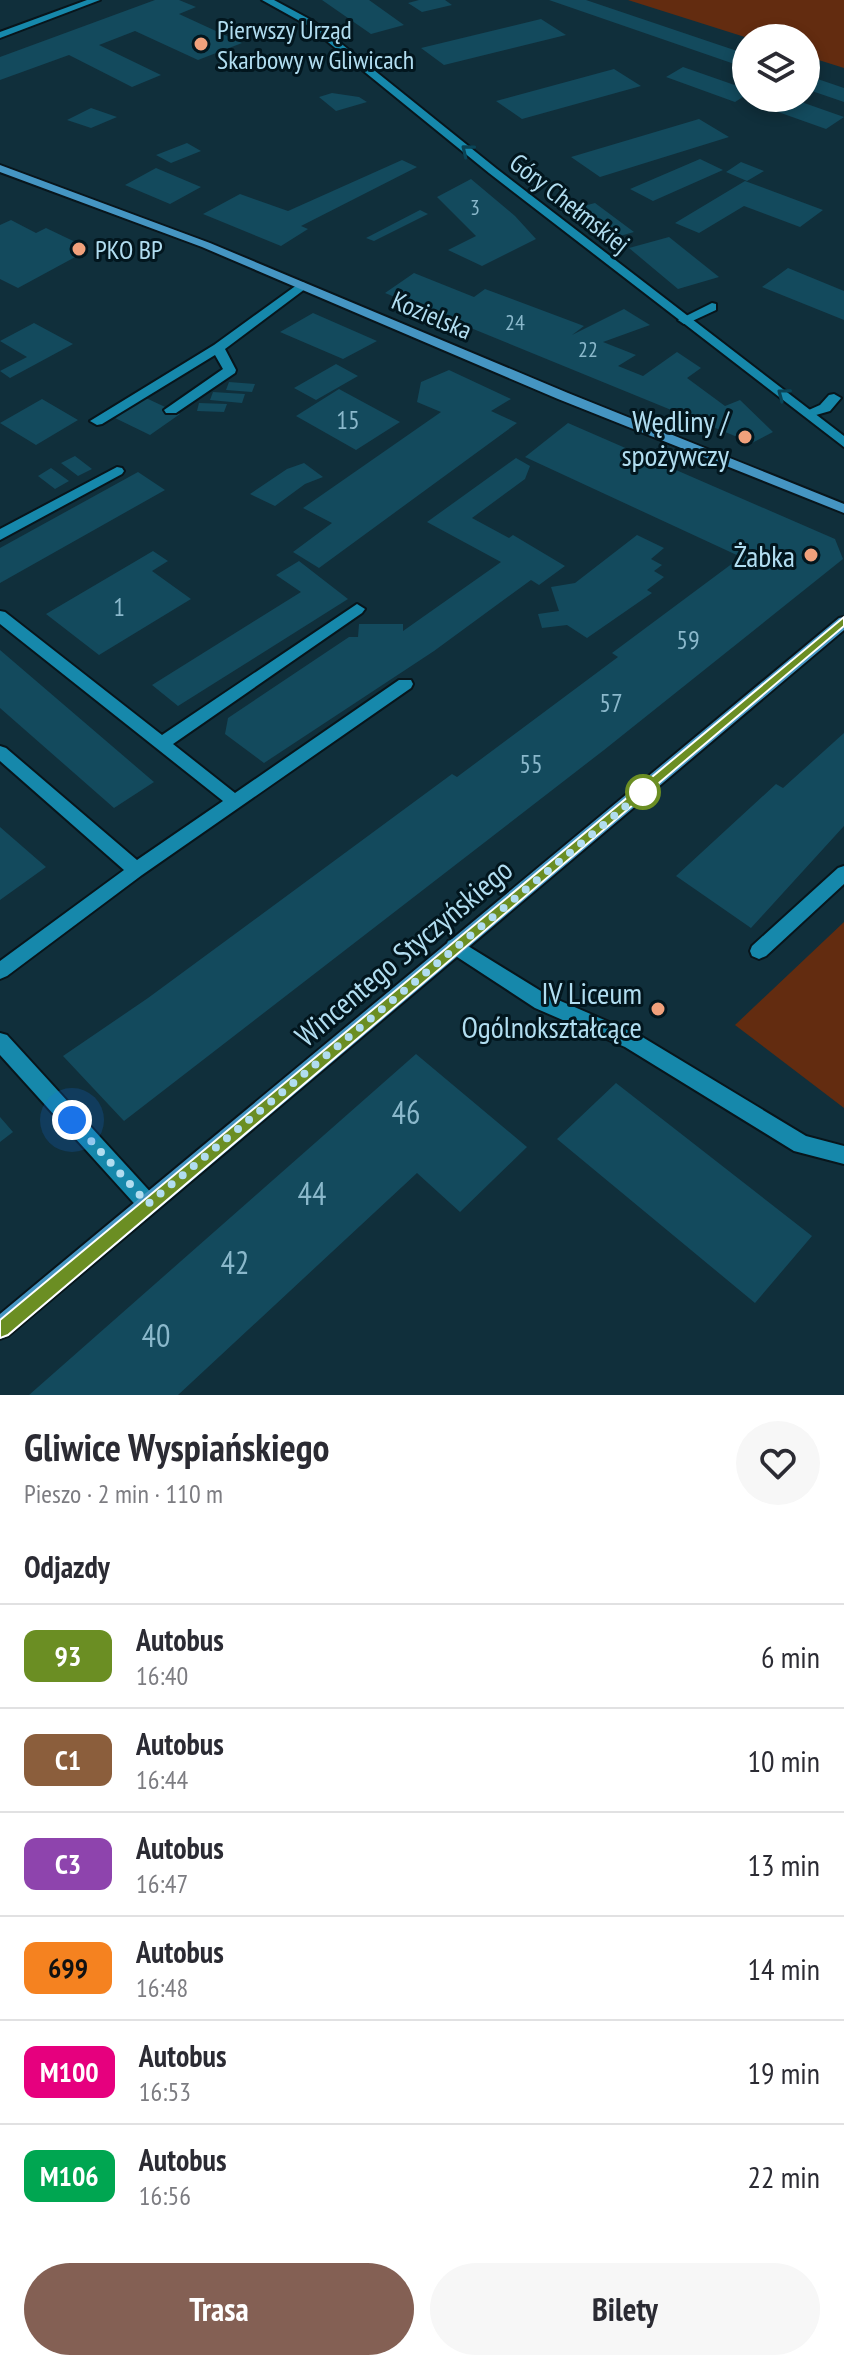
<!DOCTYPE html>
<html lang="pl">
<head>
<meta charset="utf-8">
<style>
  :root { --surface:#fff; --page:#f7f7f7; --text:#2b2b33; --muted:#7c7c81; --line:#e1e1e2; --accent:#846054 }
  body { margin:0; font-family:"PT Sans Narrow",sans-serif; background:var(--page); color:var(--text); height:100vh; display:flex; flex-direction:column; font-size:30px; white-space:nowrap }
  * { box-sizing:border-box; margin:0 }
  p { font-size:26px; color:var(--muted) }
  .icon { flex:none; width:44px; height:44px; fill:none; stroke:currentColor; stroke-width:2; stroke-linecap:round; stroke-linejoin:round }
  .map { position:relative; height:1395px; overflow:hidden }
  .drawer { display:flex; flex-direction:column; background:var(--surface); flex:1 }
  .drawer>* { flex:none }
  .badge { padding:0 16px; border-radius:12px; font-size:28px; line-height:52px }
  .fabs { position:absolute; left:732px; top:24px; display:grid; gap:16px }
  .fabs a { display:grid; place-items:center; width:88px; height:88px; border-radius:50%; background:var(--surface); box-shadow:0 4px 12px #0003; font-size:40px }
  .you { position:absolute; width:40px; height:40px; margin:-20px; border:6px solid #fff; border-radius:50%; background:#1a73e8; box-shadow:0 0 0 12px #1a73e833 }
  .map>.badge { position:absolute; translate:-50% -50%; box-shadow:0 0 0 4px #fff }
  h2 { padding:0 24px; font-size:30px; line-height:72px }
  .round { display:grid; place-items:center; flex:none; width:84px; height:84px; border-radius:42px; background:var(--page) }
  .summary { display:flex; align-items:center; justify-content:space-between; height:136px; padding:0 24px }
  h1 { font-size:38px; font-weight:800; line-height:60px }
  .button { display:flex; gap:16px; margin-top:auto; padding:16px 24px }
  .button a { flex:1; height:92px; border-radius:48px; background:var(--accent); color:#fff; font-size:32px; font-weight:800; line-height:92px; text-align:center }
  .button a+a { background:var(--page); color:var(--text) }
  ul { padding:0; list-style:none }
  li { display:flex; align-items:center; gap:24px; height:104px; padding:0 24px; border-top:2px solid var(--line) }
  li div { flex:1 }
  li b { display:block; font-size:30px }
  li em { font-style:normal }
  li .badge { min-width:88px; font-weight:700; text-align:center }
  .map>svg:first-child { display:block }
</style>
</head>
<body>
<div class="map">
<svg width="844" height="1395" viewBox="0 0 844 1395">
  <rect width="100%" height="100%" fill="#102f3b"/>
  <!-- green -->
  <path fill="#632c10" d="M628,0H844V68L806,56V38H748Z
    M844,922V1108L735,1025Z"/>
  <!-- building -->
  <path fill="#134a5d" d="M155,0H179L196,7L179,14L242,43L198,60L135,31L99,45L161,75L132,87L69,55L0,80V57Z
    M322,0H369L404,25L371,34Z
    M419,0H445L452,5L422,12L408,3Z
    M549,0H586L746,54V68Z
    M541,19L566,35L444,65L421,48Z
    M683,67L746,89V95L735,102L666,77Z
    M614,69L641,86L522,119L496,101Z
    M806,75L844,88V102L806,89Z
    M332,93L359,97L367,102L336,111L319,97Z
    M767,98H790L844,117L826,129L764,107L774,101Z
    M91,108L117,117L91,128L67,120Z
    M699,119L729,137L600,177L571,157Z
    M187,143L201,151L171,163L156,155Z
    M700,159L723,170L653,201L630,189Z
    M402,160L417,167L301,226L308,229L281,246L203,214L240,194L288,211Z
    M741,162L764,171L747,181L726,172Z
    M156,168L201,187L170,204L125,185Z
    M471,179L515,216L536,239L482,266L448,250L476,236L437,197Z
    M745,181L823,210L800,227L744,206L699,233L675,223Z
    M595,203L634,232L610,239L572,209Z
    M420,210L428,214L374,241L366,238Z
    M11,220L36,233L46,228L90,249L18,288L0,279V225Z
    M669,237L719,277L678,289L629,248Z
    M788,268L844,291V320L762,287Z
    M414,273L474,297L485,289L584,326L572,335L624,309L650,325L603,342L636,355L618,366L643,376L677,352L701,368L687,378L725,406L740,400L773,432L752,443L385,293Z
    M313,313L377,341L343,359L280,332Z
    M34,323L73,344L10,378L0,371L27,357L0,341Z
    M336,364L358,376L316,400L294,388Z
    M449,370L511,399L491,411L517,423L319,568L293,552L332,523L303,508L441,412L417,402L421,382Z
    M229,382L255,384L252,392L226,390Z
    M339,389L400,422L356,450L296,416Z
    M213,392L245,394L242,403L210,400Z
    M146,398L180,414L150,435L115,418Z
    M42,399L78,420L36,445L0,423Z
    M199,403L227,404L224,412L197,411Z
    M568,423L835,539L843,559L604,750L124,1121L63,1056L148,998L452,774L457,777L618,657L612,653L741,557L525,457Z
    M75,456L92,469L78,476L61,463Z
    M516,458L530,466L525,479L472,518L509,538L513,535L565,566L539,585L531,580L434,651L264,763L225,734L228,718L349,637H358L359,624H403V631L501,562L427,522Z
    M304,463L323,477L305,484L275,506L250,494L287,469Z
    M51,468L69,481L55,489L38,476Z
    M138,472L165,490L0,583V548Z
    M637,535L664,548L651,559L662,565L654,571L664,577L647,590L652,593L587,638L567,625L542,628L538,614L559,611L551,587L575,583Z
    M153,551L168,561L152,571L191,599L99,655L46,614Z
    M299,561L348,599L178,706L152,685L301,592L276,575Z
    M0,650L154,782L114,808L0,708Z
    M844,733V826L751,928L676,876L776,784L783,788Z
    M0,827L46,867L0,900Z
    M416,1054L527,1147L460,1212L417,1173L178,1395H29Z
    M616,1083L812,1236L755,1303L557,1139Z
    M0,1117L13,1132L0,1142Z"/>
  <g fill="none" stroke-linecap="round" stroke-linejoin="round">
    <!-- lane casing -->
    <g stroke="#08151b" stroke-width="4">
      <path id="lane" d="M87,0H100L0,38V32Z
        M301,282L305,283V289L225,349L236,370L235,373L176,413H166L164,410L223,369L215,355L102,424L97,425L90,421L214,345Z
        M712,303L716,304V310L688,323L684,324L678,320Z
        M834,394L841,398L830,411L809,417L802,413L820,405L829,395Z
        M117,467L122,468L124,471L122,474L0,540V529Z
        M357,604L365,609L362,613L173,744L235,793L399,680H411L413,684L411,688L142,875L7,976L0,979V961L124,870L0,761V746L6,748L137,860L223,801L0,624V611L5,612L162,735Z
        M844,866V884L766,956L759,959L752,956L750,951L752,946L838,868Z
        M455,938L549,996L639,1035L806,1136L844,1146V1164L794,1151L625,1047L535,1008L448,951L446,946L448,941Z
        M0,1033L7,1035L155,1197L159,1204L155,1211L148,1214L141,1211L0,1055Z"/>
    </g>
    <!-- street casing -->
    <g stroke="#08151b" stroke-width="4">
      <path id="street" d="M262,0H274L313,21L497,169L844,436V447L489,173L307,25Z"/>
    </g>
    <!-- secondary casing -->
    <g stroke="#08151b" stroke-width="4">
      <path id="secondary" d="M0,165L210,243L568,393L844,504V513L558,399L202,247L0,172Z
        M844,617V630L8,1336L0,1339V1314L839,618Z"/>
    </g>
    <!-- lane -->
    <use href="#lane" fill="#1688ab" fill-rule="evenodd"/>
    <!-- street -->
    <use href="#street" fill="#1688ab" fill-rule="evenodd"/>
    <!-- secondary -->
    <use href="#secondary" fill="#4595c2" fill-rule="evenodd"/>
  </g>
  <!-- one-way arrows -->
  <defs><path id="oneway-chevron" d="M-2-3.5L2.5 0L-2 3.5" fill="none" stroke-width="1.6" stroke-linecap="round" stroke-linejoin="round" transform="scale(2)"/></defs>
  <g stroke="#0a4456">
    <use href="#oneway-chevron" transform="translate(467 150) rotate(-141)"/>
    <use href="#oneway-chevron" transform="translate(783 394) rotate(-143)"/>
  </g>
  <!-- line -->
  <path fill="#6b8e23" stroke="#fff" stroke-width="2" d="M844,617V626L8,1335L0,1338V1320Z"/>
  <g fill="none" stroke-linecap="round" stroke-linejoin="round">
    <!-- walk -->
    <path stroke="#b1ddf0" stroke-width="8" stroke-dasharray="0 14.4" d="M72,1120L148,1204L650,786L643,792"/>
  </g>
  <!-- markers -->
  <g fill="#f1a17c" stroke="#02161e" stroke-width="3">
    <circle cx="201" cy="44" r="8"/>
    <circle cx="79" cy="249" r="8"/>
    <circle cx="745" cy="437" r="8"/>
    <circle cx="811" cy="555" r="8"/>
    <circle cx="658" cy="1009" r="8"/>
  </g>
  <circle fill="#fff" stroke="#6b8e23" stroke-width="4" cx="643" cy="792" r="16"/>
  <g text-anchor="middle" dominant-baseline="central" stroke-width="6" stroke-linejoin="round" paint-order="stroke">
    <!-- far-number labels -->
    <g font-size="22" fill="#8ab8cb">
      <text x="475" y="207">3</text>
      <text x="515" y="322">24</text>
      <text x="588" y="349">22</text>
    </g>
    <!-- far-poi labels -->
    <g font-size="26" fill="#b1ddf0" stroke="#02161e" text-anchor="start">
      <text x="217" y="29">Pierwszy Urząd<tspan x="217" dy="30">Skarbowy w Gliwicach</tspan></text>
      <text x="95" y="249">PKO BP</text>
    </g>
    <!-- far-street labels -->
    <g font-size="26" fill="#b1ddf0" stroke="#02161e">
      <text transform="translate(570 203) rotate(38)">Góry Chełmskiej</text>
      <text transform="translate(432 315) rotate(23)">Kozielska</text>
    </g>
    <!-- number labels -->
    <g font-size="26" fill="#8ab8cb">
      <text x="348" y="419">15</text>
      <text x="119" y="606">1</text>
      <text x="688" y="639">59</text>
      <text x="611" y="702">57</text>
      <text x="531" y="763">55</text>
    </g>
    <!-- poi labels -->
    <g font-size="30" fill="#b1ddf0" stroke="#02161e" text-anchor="end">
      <text x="729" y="420">Wędliny /<tspan x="729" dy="34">spożywczy</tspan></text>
      <text x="795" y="555">Żabka</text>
      <text x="642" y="992">IV Liceum<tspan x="642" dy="34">Ogólnokształcące</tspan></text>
    </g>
    <!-- street labels -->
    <g font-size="30" fill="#b1ddf0" stroke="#02161e">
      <text transform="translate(403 952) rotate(-40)">Wincentego Styczyńskiego</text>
    </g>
    <!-- near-number labels -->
    <g font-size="32" fill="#8ab8cb">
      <text x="406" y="1112">46</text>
      <text x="312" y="1193">44</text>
      <text x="235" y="1262">42</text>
      <text x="156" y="1335">40</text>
    </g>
  </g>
</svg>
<div class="fabs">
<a><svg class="icon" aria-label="layers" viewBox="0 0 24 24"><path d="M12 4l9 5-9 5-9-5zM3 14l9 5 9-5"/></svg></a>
</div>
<div class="you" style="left:72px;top:1120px"></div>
</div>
<section class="drawer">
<div class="summary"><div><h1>Gliwice Wyspiańskiego</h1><p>Pieszo · 2 min · 110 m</p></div><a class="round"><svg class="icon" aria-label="heart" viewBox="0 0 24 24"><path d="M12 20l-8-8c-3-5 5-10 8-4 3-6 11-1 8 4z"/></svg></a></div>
<h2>Odjazdy</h2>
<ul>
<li><span class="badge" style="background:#6b8e23;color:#fff">93</span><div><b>Autobus</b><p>16:40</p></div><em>6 min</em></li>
<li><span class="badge" style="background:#8b5e3c;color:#fff">C1</span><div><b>Autobus</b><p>16:44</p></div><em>10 min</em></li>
<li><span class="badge" style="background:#8e44ad;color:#fff">C3</span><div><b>Autobus</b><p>16:47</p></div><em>13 min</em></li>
<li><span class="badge" style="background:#f58220;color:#111">699</span><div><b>Autobus</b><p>16:48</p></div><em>14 min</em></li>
<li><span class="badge" style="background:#e6007e;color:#fff">M100</span><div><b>Autobus</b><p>16:53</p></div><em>19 min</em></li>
<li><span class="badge" style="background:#00a651;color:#fff">M106</span><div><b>Autobus</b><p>16:56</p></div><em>22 min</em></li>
</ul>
<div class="button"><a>Trasa</a><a>Bilety</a></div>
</section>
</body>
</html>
